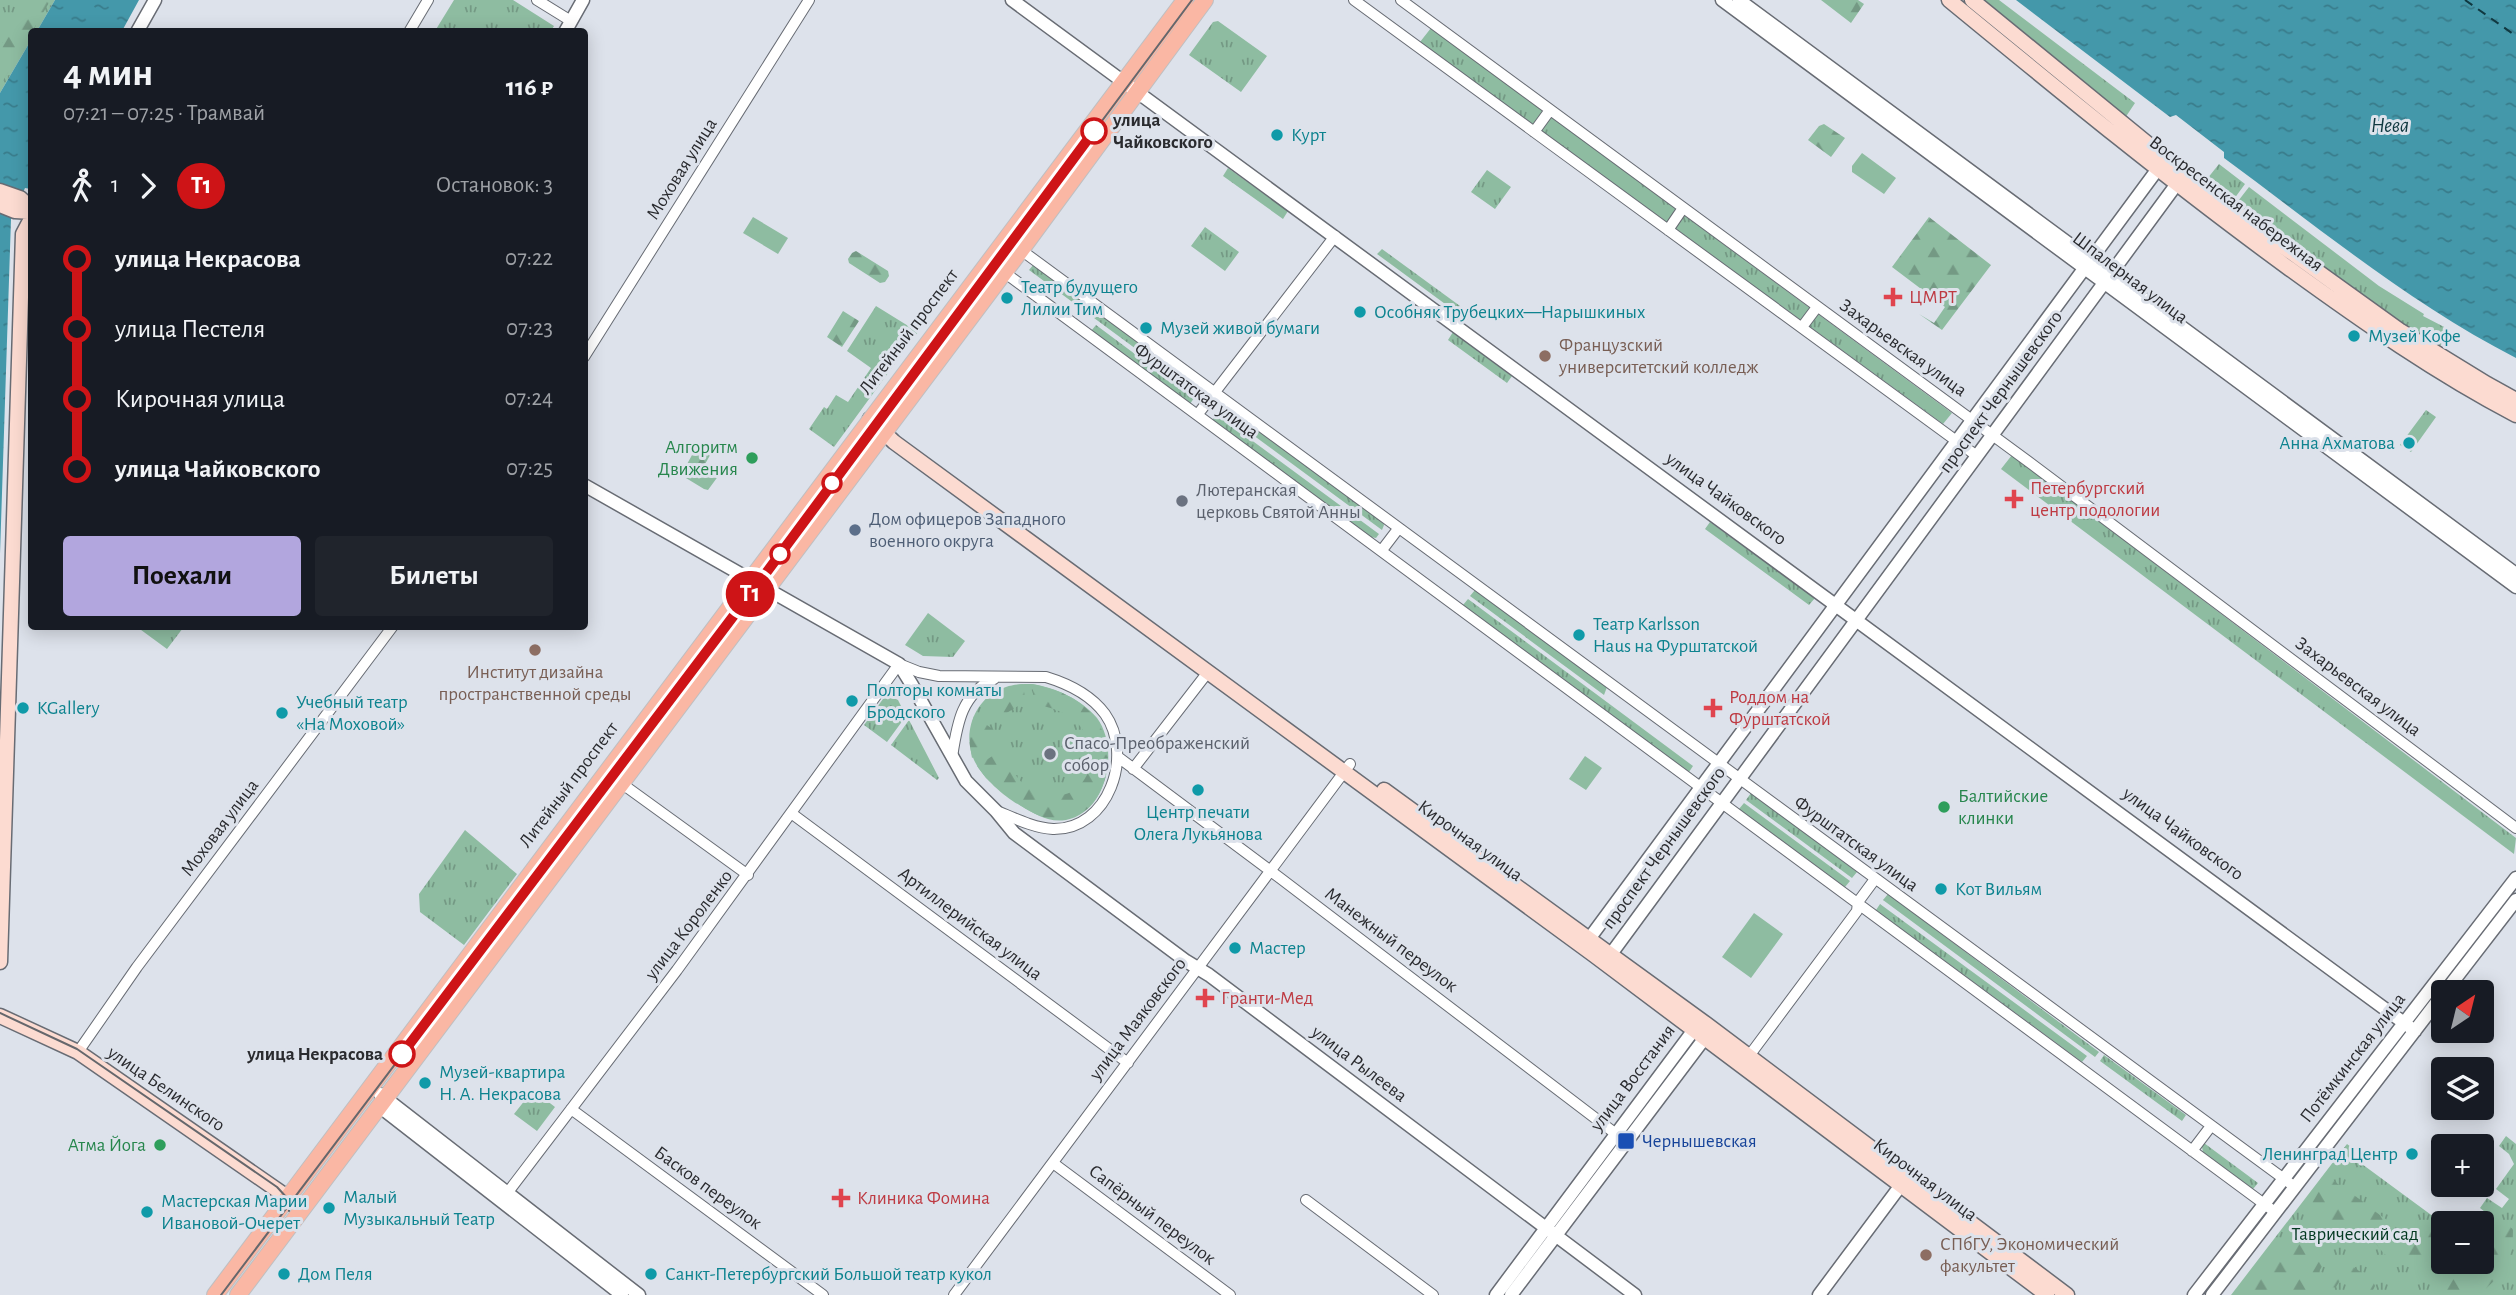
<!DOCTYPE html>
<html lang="ru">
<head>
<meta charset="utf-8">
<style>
  :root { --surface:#171b24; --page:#20242c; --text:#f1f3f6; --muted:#9ea1a6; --accent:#b2a6de }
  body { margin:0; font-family:"Alegreya Sans",sans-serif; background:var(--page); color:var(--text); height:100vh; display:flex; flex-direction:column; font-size:26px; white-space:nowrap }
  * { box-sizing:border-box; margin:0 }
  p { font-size:23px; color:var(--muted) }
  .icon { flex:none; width:38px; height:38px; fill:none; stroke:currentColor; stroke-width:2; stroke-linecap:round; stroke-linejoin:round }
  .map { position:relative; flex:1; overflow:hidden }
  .side { position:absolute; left:28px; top:28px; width:560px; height:602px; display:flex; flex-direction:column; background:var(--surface); border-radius:7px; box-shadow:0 4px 18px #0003 }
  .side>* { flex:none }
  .badge { padding:0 14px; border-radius:23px; font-size:24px; line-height:46px }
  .needle { width:46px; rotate:35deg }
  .controls { position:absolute; left:2431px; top:980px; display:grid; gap:14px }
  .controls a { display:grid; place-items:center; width:63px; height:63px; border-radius:7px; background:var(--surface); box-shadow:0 4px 18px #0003; font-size:35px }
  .map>.badge { position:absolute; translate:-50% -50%; box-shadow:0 0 0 4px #fff }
  .legs { display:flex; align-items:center; gap:10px; height:77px; padding:0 35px; font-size:23px }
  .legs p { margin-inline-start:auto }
  .head { display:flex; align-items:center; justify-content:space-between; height:119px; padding:0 35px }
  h1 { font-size:38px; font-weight:600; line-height:52px }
  .action { display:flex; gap:14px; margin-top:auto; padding:14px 35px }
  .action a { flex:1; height:80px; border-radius:7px; background:var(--accent); color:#111; font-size:28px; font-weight:600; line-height:80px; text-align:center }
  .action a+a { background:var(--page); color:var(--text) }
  ul { padding:0 35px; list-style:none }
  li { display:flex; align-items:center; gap:24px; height:70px; font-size:26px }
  li i { display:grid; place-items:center; width:10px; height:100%; margin:0 9px; background:currentColor }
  li i::after { content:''; width:18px; height:18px; margin:-9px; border:5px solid; border-radius:50%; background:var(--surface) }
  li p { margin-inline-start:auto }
  li:first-child i { background:linear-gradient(#0000 50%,currentColor 0) }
  li:last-child i { background:linear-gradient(currentColor 50%,#0000 0) }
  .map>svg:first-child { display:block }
</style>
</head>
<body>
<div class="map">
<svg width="2516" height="1295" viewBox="0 0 2516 1295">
  <defs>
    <pattern id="grass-tufts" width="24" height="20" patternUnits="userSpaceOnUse" patternTransform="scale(1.75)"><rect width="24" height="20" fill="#8ebca1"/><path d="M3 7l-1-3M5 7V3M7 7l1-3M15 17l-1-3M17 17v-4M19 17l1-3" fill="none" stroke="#749984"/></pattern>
    <pattern id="forest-firs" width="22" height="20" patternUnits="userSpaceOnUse" patternTransform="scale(1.75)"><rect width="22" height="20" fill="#8ebca1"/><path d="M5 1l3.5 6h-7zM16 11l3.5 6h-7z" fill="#749984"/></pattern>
    <pattern id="water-ripples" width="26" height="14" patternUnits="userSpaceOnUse" patternTransform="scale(1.75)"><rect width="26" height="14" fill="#4498aa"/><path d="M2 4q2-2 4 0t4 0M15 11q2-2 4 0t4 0" fill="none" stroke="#397c8b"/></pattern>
  </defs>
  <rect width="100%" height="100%" fill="#dde2eb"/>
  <!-- grass -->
  <path fill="url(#grass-tufts)" d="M0,0H55L37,31L32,32L31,40L0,93Z
    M454,0H513L554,26L551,31H435Z
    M1982,0H1999L2135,103L2125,118Z
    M1218,21L1267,56L1241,92L1189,55L1213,22Z
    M1431,28L1952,413L1943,424L1420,42Z
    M2219,164L2245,184L2234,199L2228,195L2230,192L2214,180L2211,182L2207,179Z
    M1228,168L1288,211L1283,219L1223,176Z
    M1487,170L1511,187L1495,209L1471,192Z
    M2249,187L2379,286L2424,314L2423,316L2450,330L2439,348L2403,325L2235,205Z
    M1205,227L1239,252L1225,271L1191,246Z
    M1382,249L1471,314L1467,320L1377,254Z
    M1034,264L1201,388L1197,394L1029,270Z
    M876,306L918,332L834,447L809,429L824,407L827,409L836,395L848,402L871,368L847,351Z
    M1096,325L1194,398L1190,404L1091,331Z
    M1453,332L1512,376L1507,383L1448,340Z
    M1224,404L1383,522L1384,525L1382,530L1219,410Z
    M2426,410L2436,417L2411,452L2400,445Z
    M1216,414L1379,534L1376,538L1371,537L1212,420Z
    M2012,455L2516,838L2514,854L2001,469Z
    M1710,522L1815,598L1809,605L1705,529Z
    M1475,590L1607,687L1604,695L1470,596Z
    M1468,599L1693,766L1689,772L1463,605Z
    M928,613L965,641L953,657L923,656L905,645Z
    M181,627L183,628L167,649L137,627Z
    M1032,684C1056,688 1081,699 1097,718C1120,749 1107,812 1066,820C1048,823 1036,814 1021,806C1006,798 983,779 974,760C961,732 976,696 1006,687C1014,684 1024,684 1032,684Z
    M888,695L898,700L906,716L887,742L864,725L883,699Z
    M909,720L939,778L937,780L891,745Z
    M1751,793L1857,872L1852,878L1746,800Z
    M1744,803L1850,881L1845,887L1739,809Z
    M465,830L517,874L464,945L420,912L419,894Z
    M1888,894L2099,1052L2095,1057L1883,900Z
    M1880,904L2087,1056L2082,1062L1876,910Z
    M2104,1055L2186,1115L2182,1121L2100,1061Z
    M533,1090L555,1107L537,1131L514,1114Z
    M2506,1136L2516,1144V1295H2231L2347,1144L2355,1150L2351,1156L2434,1217L2438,1212L2454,1223H2443V1262H2482V1226L2489,1215L2480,1208L2487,1198L2502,1208L2509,1199L2496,1189L2514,1164L2509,1154L2499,1146Z
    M2204,1143L2258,1183L2253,1189L2203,1152L2202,1147Z"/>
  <!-- forest -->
  <path fill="url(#forest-firs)" d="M25,0L50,1L0,86V48Z
    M1821,0H1858L1864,4L1851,23Z
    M1824,124L1845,138L1831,157L1808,140L1819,126Z
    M1929,217L1991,265L1942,330L1919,314L1934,323L1945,307L1892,267Z
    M856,251L888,271L889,276L885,282L880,283L849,263L848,259L852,253Z
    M843,311L859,321L842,347L827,337Z
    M702,443L714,448L704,466L719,475L708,490L704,489L681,475L697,446Z
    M1023,684L1026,705L1018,706L1005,714L985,700C997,690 1007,686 1023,684Z
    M1032,684C1074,692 1106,713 1108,758L1092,759C1092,726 1065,708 1035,705Z
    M974,716L994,730L993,745L972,758C969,742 969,731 974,716Z
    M997,753L1023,784L1010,798L986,778L977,766Z
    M1091,765L1107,766C1102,816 1061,835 1020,805L1029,788C1058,801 1080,798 1091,765Z
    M2325,1175L2365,1203C2341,1234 2330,1221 2305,1203Z
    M2373,1210L2418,1242L2438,1214L2451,1223H2443C2443,1236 2438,1264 2422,1266C2413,1268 2409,1259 2401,1259C2398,1258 2394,1259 2390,1259C2376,1247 2362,1229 2373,1210Z
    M2500,1220L2513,1229C2513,1263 2503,1273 2479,1295H2440C2446,1273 2459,1262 2482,1262V1228L2483,1226L2492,1232Z
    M2304,1229L2319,1240L2325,1261L2308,1291L2293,1295H2234L2264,1257L2290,1243Z
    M2336,1259H2340L2372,1279L2375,1286L2372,1292L2366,1295C2355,1291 2353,1279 2344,1274L2336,1287L2329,1288L2325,1284L2326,1277Z"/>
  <!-- garden -->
  <path fill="#8ebca1" d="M1862,153L1896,178L1884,194L1852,172V166Z
    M753,217L788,238L778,254L743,233Z
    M1585,756L1602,768L1586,790L1569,779Z
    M1754,913L1783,934L1751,978L1722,957Z"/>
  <!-- water -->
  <path fill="url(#water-ripples)" d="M55,0H139L122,31H37Z
    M2016,0H2516V358C2411,304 2319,228 2224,158V152L2176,115L2170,117Z
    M31,40V189L25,188L11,219L0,554V93Z"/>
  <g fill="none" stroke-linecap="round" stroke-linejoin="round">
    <!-- ferry -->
    <path stroke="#103840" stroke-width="2" stroke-dasharray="9 7" stroke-linecap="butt" d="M2465,0L2516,36"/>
    <!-- minor casing -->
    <g stroke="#686c74" stroke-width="12">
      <path id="minor" d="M537,0L571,21
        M1354,0L1977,456
        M1401,0L2033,465L2516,828
        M409,32L428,0
        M1534,132L1550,110
        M1668,230L1683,208
        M1021,250L2295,1187
        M989,261L2275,1212
        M1802,327L1817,307
        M584,357L809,0
        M1198,414L1335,236
        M1382,550L1398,529
        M952,757C957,725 961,694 994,679
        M1118,757L1280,878L1620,1137
        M1133,769L1208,672
        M621,783L748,875
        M791,813L1128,1063
        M78,1052L137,967L393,626
        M1749,1056L1857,911L1858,902L1875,879
        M571,1109L823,1295
        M2192,1151L2211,1126
        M1053,1163L1230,1295
        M505,1196L677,970L899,664L919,672L939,676L1046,677C1069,684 1091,695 1105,714C1134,755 1109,830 1053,829C1034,828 1014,818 997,811
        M1306,1200L1433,1295
        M954,1295L1350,764"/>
    </g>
    <!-- tertiary casing -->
    <g stroke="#686c74" stroke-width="15">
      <path id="tertiary" d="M1012,0L2415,1031
        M1722,0L2516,587
        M1739,0L2516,574
        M137,32L155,0
        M565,32L583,0
        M584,485L899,664L912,685L966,781L996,811L1014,833L1186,961L1209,975L1635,1295
        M1592,948L1589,939L2157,170
        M1611,954L2176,185L2177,174
        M2445,992L2516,900
        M380,1094L639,1295
        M379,1106L622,1295
        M1496,1295L1693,1031L1703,1026
        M1511,1295L1704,1039L1705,1031
        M1819,1295L1907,1177
        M2194,1295L2516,878
        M2212,1295L2443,994"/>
    </g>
    <!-- secondary casing -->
    <g stroke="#686c74" stroke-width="17">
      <path id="secondary" d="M1949,0C2061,92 2173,184 2290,269C2363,322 2436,373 2516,415
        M1972,0L2203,189L2399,330L2487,384L2516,400
        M0,191L20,198L32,209
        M0,205L15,211L32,212
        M870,419L894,442L1594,955L2047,1295
        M1384,790L1706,1024L2067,1295
        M0,962L23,234L32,217
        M0,1016L78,1052L303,1208"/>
    </g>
    <!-- primary casing -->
    <g stroke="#bfbfc1" stroke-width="18">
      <path id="primary" d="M215,1295L1185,0
        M238,1295L1021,250L1205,0"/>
    </g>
    <!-- minor -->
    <use href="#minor" stroke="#fff" stroke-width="10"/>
    <!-- tertiary -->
    <use href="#tertiary" stroke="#fff" stroke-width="12"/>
    <!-- secondary -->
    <use href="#secondary" stroke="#fcdbd1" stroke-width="14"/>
    <!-- primary -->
    <use href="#primary" stroke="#fab7a4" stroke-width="16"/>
    <!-- tram -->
    <path stroke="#65676c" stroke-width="2" d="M0,1013L77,1049L277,1187L288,1199L289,1211
      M221,1295L758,583L1192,0"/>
  </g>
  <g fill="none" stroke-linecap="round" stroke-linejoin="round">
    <!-- line-1 casing -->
    <g stroke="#fff" stroke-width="16">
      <path id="line-1" d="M402,1054L769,569L1094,131"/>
    </g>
    <!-- line-1 -->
    <use href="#line-1" stroke="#ce1417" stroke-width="10"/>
  </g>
  <!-- markers -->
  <g fill="#fff" stroke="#ce1417" stroke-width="3.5">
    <circle cx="1094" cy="131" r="12"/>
    <circle cx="832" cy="483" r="9"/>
    <circle cx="780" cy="554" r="9"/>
    <circle cx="402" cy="1054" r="12"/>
  </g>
  <g fill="#0f9aa8" stroke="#dde2eb" stroke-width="2.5">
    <circle cx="1277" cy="135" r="7"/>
    <circle cx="1007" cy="298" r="7"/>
    <circle cx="1360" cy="312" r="7"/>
    <circle cx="1146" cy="328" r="7"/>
    <circle cx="2354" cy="336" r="7"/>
    <circle cx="2409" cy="443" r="7"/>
    <circle cx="1579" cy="635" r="7"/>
    <circle cx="852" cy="701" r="7"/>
    <circle cx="23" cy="708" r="7"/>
    <circle cx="282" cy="713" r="7"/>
    <circle cx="1198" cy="790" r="7"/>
    <circle cx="1941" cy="889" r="7"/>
    <circle cx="1235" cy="948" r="7"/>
    <circle cx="425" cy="1083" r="7"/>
    <circle cx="2412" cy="1154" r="7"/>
    <circle cx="329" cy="1208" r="7"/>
    <circle cx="147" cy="1212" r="7"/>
    <circle cx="284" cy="1274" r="7"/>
    <circle cx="651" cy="1274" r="7"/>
  </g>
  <g fill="#e0444e" stroke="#dde2eb" stroke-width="2.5">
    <path d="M1889.5 286.5h7v7h7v7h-7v7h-7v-7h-7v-7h7z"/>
    <path d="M2010.5 488.5h7v7h7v7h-7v7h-7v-7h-7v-7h7z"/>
    <path d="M1709.5 697.5h7v7h7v7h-7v7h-7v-7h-7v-7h7z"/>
    <path d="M1201.5 987.5h7v7h7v7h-7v7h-7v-7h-7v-7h7z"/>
    <path d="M837.5 1187.5h7v7h7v7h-7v7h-7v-7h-7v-7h7z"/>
  </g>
  <g fill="#8d6e63" stroke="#dde2eb" stroke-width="2.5">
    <circle cx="1545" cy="356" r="7"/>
    <circle cx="535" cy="650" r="7"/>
    <circle cx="1926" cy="1255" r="7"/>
  </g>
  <g fill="#2e9e5b" stroke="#dde2eb" stroke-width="2.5">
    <circle cx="752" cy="458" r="7"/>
    <circle cx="1944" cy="807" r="7"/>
    <circle cx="160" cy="1145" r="7"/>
  </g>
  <g fill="#6b7280" stroke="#dde2eb" stroke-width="2.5">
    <circle cx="1182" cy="501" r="7"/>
    <circle cx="1050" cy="754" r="7"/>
  </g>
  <circle fill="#5c6f8a" stroke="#dde2eb" stroke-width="2.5" cx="855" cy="530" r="7"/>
  <rect fill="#1a4fb4" stroke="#dde2eb" stroke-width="2.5" x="1617" y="1132" width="18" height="18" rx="3.5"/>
  <g text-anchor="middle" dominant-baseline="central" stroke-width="6" stroke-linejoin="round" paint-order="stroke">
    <!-- stop labels -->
    <g font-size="19" font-weight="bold" fill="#2a2b2f" stroke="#dde2eb" text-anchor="start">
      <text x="1113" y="120">улица<tspan x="1113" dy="22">Чайковского</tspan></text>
      <text x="383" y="1054" text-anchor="end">улица Некрасова</text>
    </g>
    <!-- culture labels -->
    <g font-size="19" fill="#0d838f" stroke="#dde2eb" text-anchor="start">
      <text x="1291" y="135">Курт</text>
      <text x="1021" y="287">Театр будущего<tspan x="1021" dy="22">Лилии Тим</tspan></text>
      <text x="1374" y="312">Особняк Трубецких—Нарышкиных</text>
      <text x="1160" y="328">Музей живой бумаги</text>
      <text x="2368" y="336">Музей Кофе</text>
      <text x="2395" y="443" text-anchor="end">Анна Ахматова</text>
      <text x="1593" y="624">Театр Karlsson<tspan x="1593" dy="22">Haus на Фурштатской</tspan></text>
      <text x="866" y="690">Полторы комнаты<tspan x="866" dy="22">Бродского</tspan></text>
      <text x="296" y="702">Учебный театр<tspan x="296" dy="22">«На Моховой»</tspan></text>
      <text x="37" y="708">KGallery</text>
      <text x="1198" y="812" text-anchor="middle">Центр печати<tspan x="1198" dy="22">Олега Лукьянова</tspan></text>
      <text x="1955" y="889">Кот Вильям</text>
      <text x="1249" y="948">Мастер</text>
      <text x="439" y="1072">Музей-квартира<tspan x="439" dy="22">Н. А. Некрасова</tspan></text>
      <text x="2398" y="1154" text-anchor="end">Ленинград Центр</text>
      <text x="343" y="1197">Малый<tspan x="343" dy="22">Музыкальный Театр</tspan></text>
      <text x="161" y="1201">Мастерская Марии<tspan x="161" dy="22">Ивановой-Очерет</tspan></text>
      <text x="298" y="1274">Дом Пеля</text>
      <text x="665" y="1274">Санкт-Петербургский Большой театр кукол</text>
    </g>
    <!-- street labels -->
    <g font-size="19" fill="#2a2b2f" stroke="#dde2eb">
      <text transform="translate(682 169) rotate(-58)">Моховая улица</text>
      <text transform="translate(2236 204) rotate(37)">Воскресенская набережная</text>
      <text transform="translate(2130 278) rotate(37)">Шпалерная улица</text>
      <text transform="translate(909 332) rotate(-53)">Литейный проспект</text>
      <text transform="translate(1903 348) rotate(36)">Захарьевская улица</text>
      <text transform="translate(1196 391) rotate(36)">Фурштатская улица</text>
      <text transform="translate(2001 392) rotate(-54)">проспект Чернышевского</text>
      <text transform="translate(1726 499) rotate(36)">улица Чайковского</text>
      <text transform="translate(2358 687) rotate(37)">Захарьевская улица</text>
      <text transform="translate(569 785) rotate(-53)">Литейный проспект</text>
      <text transform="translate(220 828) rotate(-53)">Моховая улица</text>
      <text transform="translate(2183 834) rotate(36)">улица Чайковского</text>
      <text transform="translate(1470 841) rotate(36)">Кирочная улица</text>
      <text transform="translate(1856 844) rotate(36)">Фурштатская улица</text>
      <text transform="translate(1664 848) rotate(-54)">проспект Чернышевского</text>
      <text transform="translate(970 924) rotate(37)">Артиллерийская улица</text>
      <text transform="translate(689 925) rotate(-53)">улица Короленко</text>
      <text transform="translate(1391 940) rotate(37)">Манежный переулок</text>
      <text transform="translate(1138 1019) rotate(-53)">улица Маяковского</text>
      <text transform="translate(2353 1058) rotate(-52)">Потёмкинская улица</text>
      <text transform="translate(1359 1064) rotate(37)">улица Рылеева</text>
      <text transform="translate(1633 1078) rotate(-53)">улица Восстания</text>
      <text transform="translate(166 1089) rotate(34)">улица Белинского</text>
      <text transform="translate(1925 1180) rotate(37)">Кирочная улица</text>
      <text transform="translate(708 1188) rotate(36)">Басков переулок</text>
      <text transform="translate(1152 1215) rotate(37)">Сапёрный переулок</text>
    </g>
    <!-- health labels -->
    <g font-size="19" fill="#be3a42" stroke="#dde2eb" text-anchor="start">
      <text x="1909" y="297">ЦМРТ</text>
      <text x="2030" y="488">Петербургский<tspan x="2030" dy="22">центр подологии</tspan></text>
      <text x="1729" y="697">Роддом на<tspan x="1729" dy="22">Фурштатской</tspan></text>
      <text x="1221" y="998">Гранти-Мед</text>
      <text x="857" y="1198">Клиника Фомина</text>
    </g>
    <!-- education labels -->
    <g font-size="19" fill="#785e54" stroke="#dde2eb" text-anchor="start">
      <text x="1559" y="345">Французский<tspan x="1559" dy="22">университетский колледж</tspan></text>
      <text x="535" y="672" text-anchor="middle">Институт дизайна<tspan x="535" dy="22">пространственной среды</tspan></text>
      <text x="1940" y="1244">СПбГУ, Экономический<tspan x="1940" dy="22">факультет</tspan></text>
    </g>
    <!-- leisure labels -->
    <g font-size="19" fill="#27864d" stroke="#dde2eb" text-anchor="end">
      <text x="738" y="447">Алгоритм<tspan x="738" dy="22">Движения</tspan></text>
      <text x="1958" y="796" text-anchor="start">Балтийские<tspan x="1958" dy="22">клинки</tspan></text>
      <text x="146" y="1145">Атма Йога</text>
    </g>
    <!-- worship labels -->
    <g font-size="19" fill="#5b616d" stroke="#dde2eb" text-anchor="start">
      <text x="1196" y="490">Лютеранская<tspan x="1196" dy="22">церковь Святой Анны</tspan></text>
      <text x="1064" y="743">Спасо-Преображенский<tspan x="1064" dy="22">собор</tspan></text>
    </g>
    <!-- service labels -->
    <g font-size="19" fill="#4e5e75" stroke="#dde2eb" text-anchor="start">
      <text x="869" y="519">Дом офицеров Западного<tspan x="869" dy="22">военного округа</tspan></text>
    </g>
    <!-- transit labels -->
    <g font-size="19" fill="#164399" stroke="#dde2eb" text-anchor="start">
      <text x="1642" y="1141">Чернышевская</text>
    </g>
    <!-- park labels -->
    <g font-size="19" fill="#043a22" stroke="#dde2eb">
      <text x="2355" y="1234">Таврический сад</text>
    </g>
    <!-- water labels -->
    <g font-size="21" font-style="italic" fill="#103840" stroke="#dde2eb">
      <text x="2390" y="125">Нева</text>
    </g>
  </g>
</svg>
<div class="controls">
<a><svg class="needle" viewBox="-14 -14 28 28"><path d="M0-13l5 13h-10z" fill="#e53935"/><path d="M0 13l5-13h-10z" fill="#9ea1a6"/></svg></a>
<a><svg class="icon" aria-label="layers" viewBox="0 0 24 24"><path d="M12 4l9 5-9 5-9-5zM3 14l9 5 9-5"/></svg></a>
<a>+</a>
<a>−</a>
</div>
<b class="badge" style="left:750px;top:594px;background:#ce1417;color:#fff">Т1</b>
<section class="side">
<div class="head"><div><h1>4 мин</h1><p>07:21 – 07:25 · Трамвай</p></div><b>116 ₽</b></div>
<div class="legs"><svg class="icon" aria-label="walk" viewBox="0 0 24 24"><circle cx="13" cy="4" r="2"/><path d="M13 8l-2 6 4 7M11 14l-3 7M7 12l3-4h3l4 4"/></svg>1<svg class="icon" aria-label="forward" viewBox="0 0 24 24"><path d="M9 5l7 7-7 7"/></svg><b class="badge" style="background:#ce1417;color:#fff">Т1</b><p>Остановок: 3</p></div>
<ul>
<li><i style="color:#ce1417"></i><b>улица Некрасова</b><p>07:22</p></li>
<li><i style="color:#ce1417"></i><span>улица Пестеля</span><p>07:23</p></li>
<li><i style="color:#ce1417"></i><span>Кирочная улица</span><p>07:24</p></li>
<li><i style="color:#ce1417"></i><b>улица Чайковского</b><p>07:25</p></li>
</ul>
<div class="action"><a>Поехали</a><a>Билеты</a></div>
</section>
</div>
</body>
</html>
